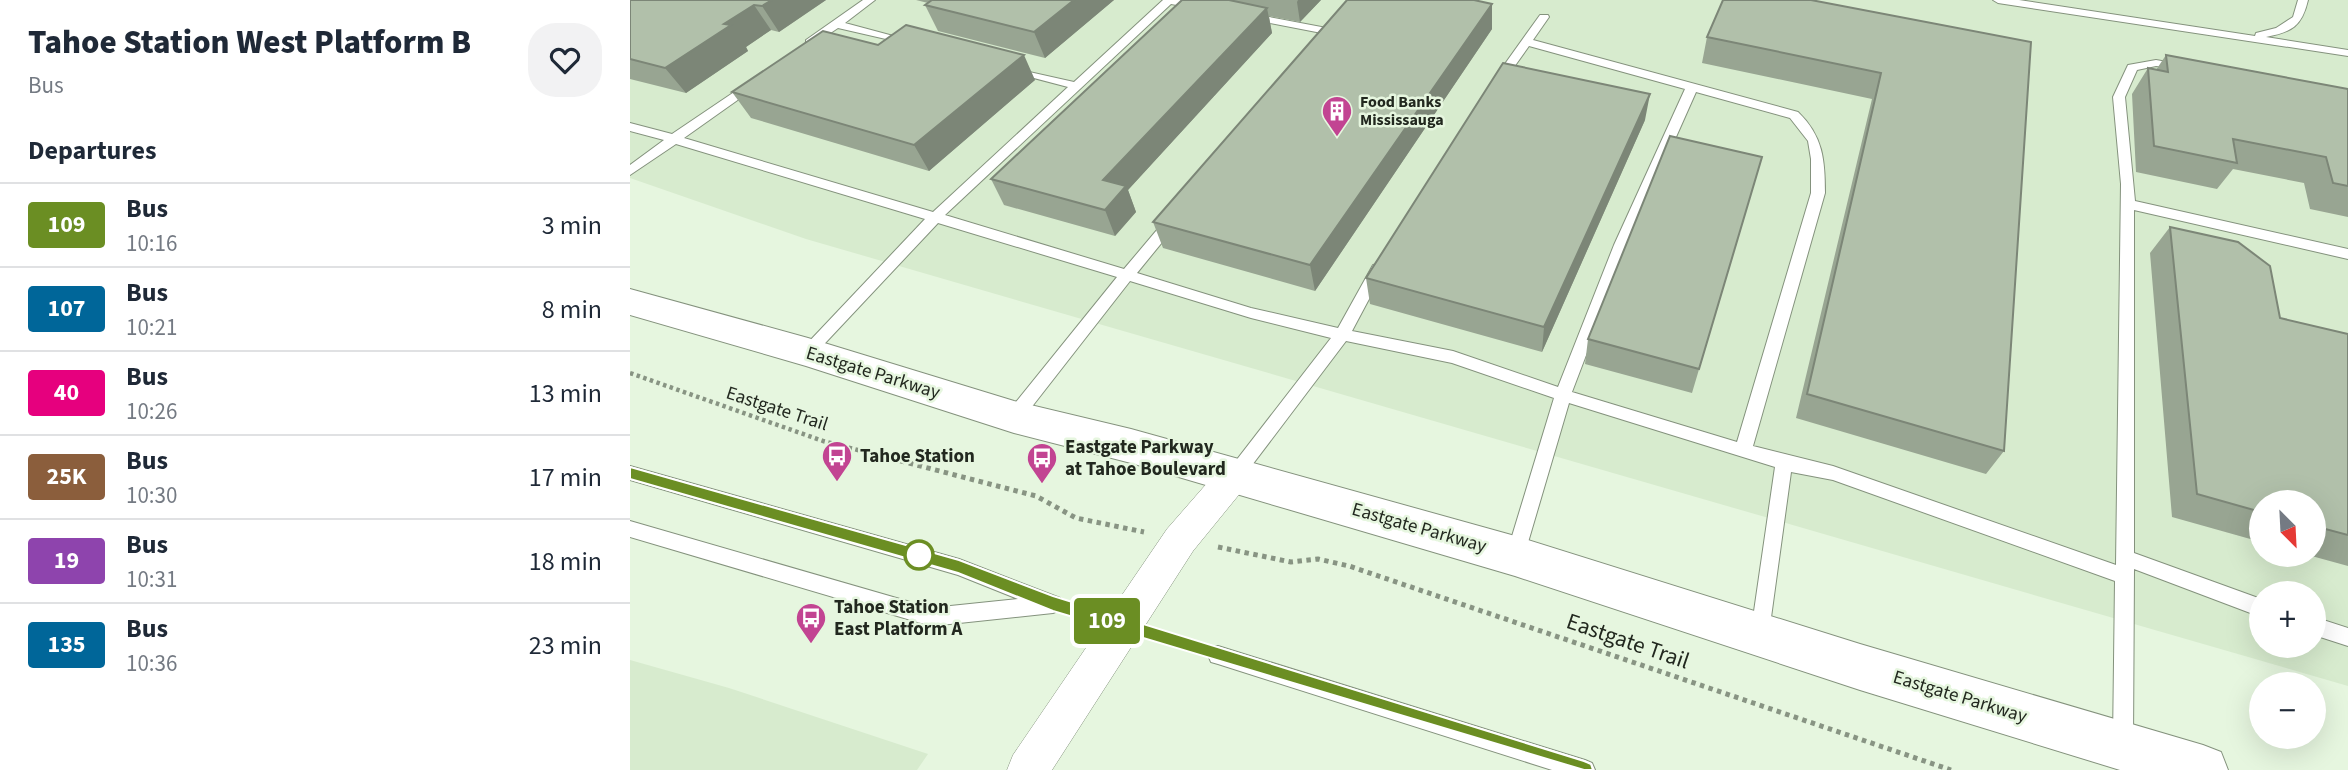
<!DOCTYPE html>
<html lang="en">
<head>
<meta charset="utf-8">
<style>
  :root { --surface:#fff; --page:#f2f2f3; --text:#1f2937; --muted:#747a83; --line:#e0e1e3 }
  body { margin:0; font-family:"Source Sans 3",sans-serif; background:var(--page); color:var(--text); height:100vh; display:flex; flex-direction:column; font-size:26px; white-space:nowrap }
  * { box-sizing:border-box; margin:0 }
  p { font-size:23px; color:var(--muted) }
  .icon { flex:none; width:38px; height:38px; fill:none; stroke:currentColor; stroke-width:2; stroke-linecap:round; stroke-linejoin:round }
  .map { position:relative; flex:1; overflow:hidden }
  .panel { display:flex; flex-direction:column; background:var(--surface); width:630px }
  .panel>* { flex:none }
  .badge { padding:0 14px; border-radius:5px; font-size:24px; line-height:46px }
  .needle { width:46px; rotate:156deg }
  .controls { position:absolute; left:1619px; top:490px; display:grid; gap:14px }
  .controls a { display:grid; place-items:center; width:77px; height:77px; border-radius:50%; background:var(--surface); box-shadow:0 7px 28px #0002; font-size:35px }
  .map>.badge { position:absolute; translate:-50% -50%; box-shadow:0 0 0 4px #fff }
  h2 { padding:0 28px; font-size:26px; line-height:63px }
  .round { display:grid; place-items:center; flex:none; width:74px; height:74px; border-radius:28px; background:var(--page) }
  .head { display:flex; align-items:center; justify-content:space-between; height:119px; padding:0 28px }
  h1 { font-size:33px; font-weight:800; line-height:52px }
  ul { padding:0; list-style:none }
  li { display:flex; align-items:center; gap:21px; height:84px; padding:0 28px; border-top:2px solid var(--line) }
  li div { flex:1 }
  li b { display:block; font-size:26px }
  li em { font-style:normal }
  li .badge { min-width:77px; font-weight:700; text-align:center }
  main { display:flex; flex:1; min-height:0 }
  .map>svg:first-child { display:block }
</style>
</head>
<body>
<main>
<section class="panel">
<div class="head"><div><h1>Tahoe Station West Platform B</h1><p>Bus</p></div><a class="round"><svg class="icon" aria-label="heart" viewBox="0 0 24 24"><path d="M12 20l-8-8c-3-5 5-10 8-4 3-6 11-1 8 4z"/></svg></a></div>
<h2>Departures</h2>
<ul>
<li><span class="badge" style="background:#6b8e23;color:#fff">109</span><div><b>Bus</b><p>10:16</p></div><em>3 min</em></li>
<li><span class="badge" style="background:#069;color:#fff">107</span><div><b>Bus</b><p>10:21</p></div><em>8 min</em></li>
<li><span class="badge" style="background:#e6007e;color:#fff">40</span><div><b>Bus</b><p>10:26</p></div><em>13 min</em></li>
<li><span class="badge" style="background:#8b5e3c;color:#fff">25K</span><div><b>Bus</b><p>10:30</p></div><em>17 min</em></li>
<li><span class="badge" style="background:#8e44ad;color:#fff">19</span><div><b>Bus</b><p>10:31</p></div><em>18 min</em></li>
<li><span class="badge" style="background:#069;color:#fff">135</span><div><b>Bus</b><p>10:36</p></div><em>23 min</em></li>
</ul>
</section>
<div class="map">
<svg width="1718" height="770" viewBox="0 0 1718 770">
  <rect width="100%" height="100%" fill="#e6f6df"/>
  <!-- built -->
  <path fill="#d7ebce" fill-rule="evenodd" d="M0,0H1718V686L176,239L0,178ZM1631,502H1684V555H1631ZM1631,593H1684V646H1631Z
    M0,660L99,688L298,754L287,770H0Z"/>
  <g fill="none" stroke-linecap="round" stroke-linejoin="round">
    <!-- lane casing -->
    <g stroke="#84927d" stroke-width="2">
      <path id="lane" d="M233,0H245L215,23L282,41V45L208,28L184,44H176V40Z
        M533,0H555L574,6L569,9L541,4L315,215L494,269L537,218H547L549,221L547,224L507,273L621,308L708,328L743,265L748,264L755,269L722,331L823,351L928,387L984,245L1055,89L899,46L872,84H864L862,82L910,15H918L919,17L903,40L1168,112C1193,136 1195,160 1195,193L1123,446L1203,466L1486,565L1491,184L1483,97L1498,65L1526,60L1554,65V69L1526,66L1507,70L1495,97L1505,201L1718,249V259L1504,210V553L1631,599V617L1504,569L1503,741L1500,748L1493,751L1486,748L1483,741L1485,581L1203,480L1161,472L1139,632L1137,638L1130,641L1123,638L1121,632L1145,467L939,403L894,556L891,562L885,564L879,562L876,556L924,398L822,363L716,341L610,481L604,483L598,481L596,476L598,471L701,338L621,318L500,281L390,422H378L376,417L378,412L487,277L308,223L183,356L178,358L170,352L173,348L295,219L46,144L0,175V165L34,140L0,131V123L42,134L122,80L126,81V87L54,138L303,212L438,87L377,71V67L444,82ZM1066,92L1160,118L1178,141L1181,159V193L1107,442L942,392L998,245Z
        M1363,0H1389L1625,36L1626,33L1646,28L1663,17L1668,0H1678C1672,26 1662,32 1636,37L1718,50V56L1368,3Z
        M618,13L702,29L708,32L702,35L614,18V14Z
        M0,466L329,559L430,598L432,604L430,610L423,613L301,626L0,537V521L301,608L388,599L328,575L0,480Z
        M1684,617L1718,628V646L1684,635Z
        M588,646L955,760L962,763L965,770H922L588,664L581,662L578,655L581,648Z"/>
    </g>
    <!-- street casing -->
    <g stroke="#84927d" stroke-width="1">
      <path id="street" d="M604,462L616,466L621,476L616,486L563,551L422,770H377L383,755L537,529L592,466Z"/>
    </g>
    <!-- secondary casing -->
    <g stroke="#84927d" stroke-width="2">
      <path id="secondary" d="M0,289L178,338L384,401L501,429L885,536L1230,644L1573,745L1591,752L1598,770H1490L1230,690L885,576L501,463L384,433L176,366L0,315Z"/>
    </g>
    <!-- path-far1 -->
    <path stroke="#889483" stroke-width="4.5" stroke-dasharray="3.5 3.5" stroke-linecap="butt" d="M0,373L193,441L251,456"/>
    <!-- path -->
    <path stroke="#889483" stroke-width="5" stroke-dasharray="4.5 4.5" stroke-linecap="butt" d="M244,454L406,496L446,518L514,532
      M588,547L661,562L688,559L719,566L1321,770"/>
    <!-- lane -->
    <use href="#lane" fill="#fff" fill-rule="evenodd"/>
    <!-- street -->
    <use href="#street" fill="#fff" fill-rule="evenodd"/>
    <!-- secondary -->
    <use href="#secondary" fill="#fff" fill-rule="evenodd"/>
  </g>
  <!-- wall -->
  <path fill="#98a592" d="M0,0H196L149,32L141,30L116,47L118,51L56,93L0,79Z
    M286,0H484L415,58L308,31L295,5L298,3Z
    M552,0H691L670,22L639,16L642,33L498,190L506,212L485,236L374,205L361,179Z
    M862,4V29L685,291L533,248L523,222Z
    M1077,37L1401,42L1374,451L1356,474L1166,418L1242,99L1072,63Z
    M248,45L405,80L299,171L121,118L102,92Z
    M1536,55L1718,89V217L1680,209L1674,183L1603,169L1587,189L1506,172L1502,94L1518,68L1526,70Z
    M1015,120L912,352L740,304L736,278Z
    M1132,157L1062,393L955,364L958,339Z
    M1540,227L1650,318L1718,334V566L1678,555H1684V502H1631V542L1542,517L1520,253Z"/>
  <!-- shaded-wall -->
  <path fill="#7c8677" d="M142,0H196L149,32L132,6Z
    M444,0H484L415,58L404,32Z
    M668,0H691L670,22L667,2Z
    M862,4V29L685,291L680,265Z
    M124,5L141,30L116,47L118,51L56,93L35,68L94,24Z
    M637,8L642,33L498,190L506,212L485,236L475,210L473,180Z
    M394,55L405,80L299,171L284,145Z
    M1020,94L1015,120L912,352L914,327Z"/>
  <!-- building -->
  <path fill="#b1c0aa" stroke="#7c8677" stroke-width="2" d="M0,0H142L132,6L124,5L94,24L101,25L35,68L0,59Z
    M302,0H444L404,32L295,5Z
    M552,0H599L637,8L473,180L496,186L475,210L361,179Z
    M717,0H844L862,4L680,265L523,222Z
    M1093,0H1181L1401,42L1374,451L1177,394L1251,73L1077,37Z
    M276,25L394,55L284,145L102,92L193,31L248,45Z
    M1536,55L1718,89V186L1703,183L1696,157L1603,139L1607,163L1524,146L1518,68L1538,72Z
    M873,63L1020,94L914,327L736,278Z
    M1040,136L1132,157L1069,369L958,339Z
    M1540,227L1608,242L1640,266L1650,318L1718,334V535L1684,526V502H1631V512L1567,494Z"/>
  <!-- line -->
  <path fill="#6b8e23" stroke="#fff" stroke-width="2" d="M0,467L329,560L423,596L954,761L961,764L963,770H954L423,611L328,573L0,479Z"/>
  <!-- icons -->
  <defs>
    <g id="building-pin" transform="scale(1.575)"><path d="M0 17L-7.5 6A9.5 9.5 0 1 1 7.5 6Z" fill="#c24492" stroke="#e6f6df"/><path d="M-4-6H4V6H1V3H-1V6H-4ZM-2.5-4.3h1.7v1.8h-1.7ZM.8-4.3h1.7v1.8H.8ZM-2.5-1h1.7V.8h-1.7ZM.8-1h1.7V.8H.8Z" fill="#fff"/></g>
    <g id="bus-pin" transform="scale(1.575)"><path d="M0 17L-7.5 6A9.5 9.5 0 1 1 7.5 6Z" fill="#c24492" stroke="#e6f6df"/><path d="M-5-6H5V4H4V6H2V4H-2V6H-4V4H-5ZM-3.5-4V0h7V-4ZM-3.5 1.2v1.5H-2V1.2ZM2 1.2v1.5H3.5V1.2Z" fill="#fff"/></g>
  </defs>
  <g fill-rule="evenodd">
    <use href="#building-pin" x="707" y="111"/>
    <use href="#bus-pin" x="207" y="456"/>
    <use href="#bus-pin" x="412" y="458"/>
    <use href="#bus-pin" x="181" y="618"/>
  </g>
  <!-- markers -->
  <circle fill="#fff" stroke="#6b8e23" stroke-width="3.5" cx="289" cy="555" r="14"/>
  <g text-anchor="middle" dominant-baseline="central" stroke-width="5" stroke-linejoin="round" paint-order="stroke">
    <!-- far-poi labels -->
    <g font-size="16" font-weight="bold" fill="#22281f" stroke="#e6f6df" text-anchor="start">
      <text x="730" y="102">Food Banks<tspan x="730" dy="18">Mississauga</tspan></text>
    </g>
    <!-- street labels -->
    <g font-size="19" fill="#22281f" stroke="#e6f6df">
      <text transform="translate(243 373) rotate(17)">Eastgate Parkway</text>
      <text transform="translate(147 409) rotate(18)">Eastgate Trail</text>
      <text transform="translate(789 528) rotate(16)">Eastgate Parkway</text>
      <text transform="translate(1330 697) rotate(17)">Eastgate Parkway</text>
    </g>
    <!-- poi labels -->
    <g font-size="19" font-weight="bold" fill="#22281f" stroke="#e6f6df" text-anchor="start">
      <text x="435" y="447">Eastgate Parkway<tspan x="435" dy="22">at Tahoe Boulevard</tspan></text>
      <text x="230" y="456">Tahoe Station</text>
      <text x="204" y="607">Tahoe Station<tspan x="204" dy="22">East Platform A</tspan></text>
    </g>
    <!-- near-street labels -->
    <g font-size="23" fill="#22281f" stroke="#e6f6df">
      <text transform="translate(998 641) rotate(19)">Eastgate Trail</text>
    </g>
  </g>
</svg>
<div class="controls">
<a><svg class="needle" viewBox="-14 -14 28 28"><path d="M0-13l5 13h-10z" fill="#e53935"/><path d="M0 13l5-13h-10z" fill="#747a83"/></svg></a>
<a>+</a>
<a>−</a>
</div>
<b class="badge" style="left:477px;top:621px;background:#6b8e23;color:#fff">109</b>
</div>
</main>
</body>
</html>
